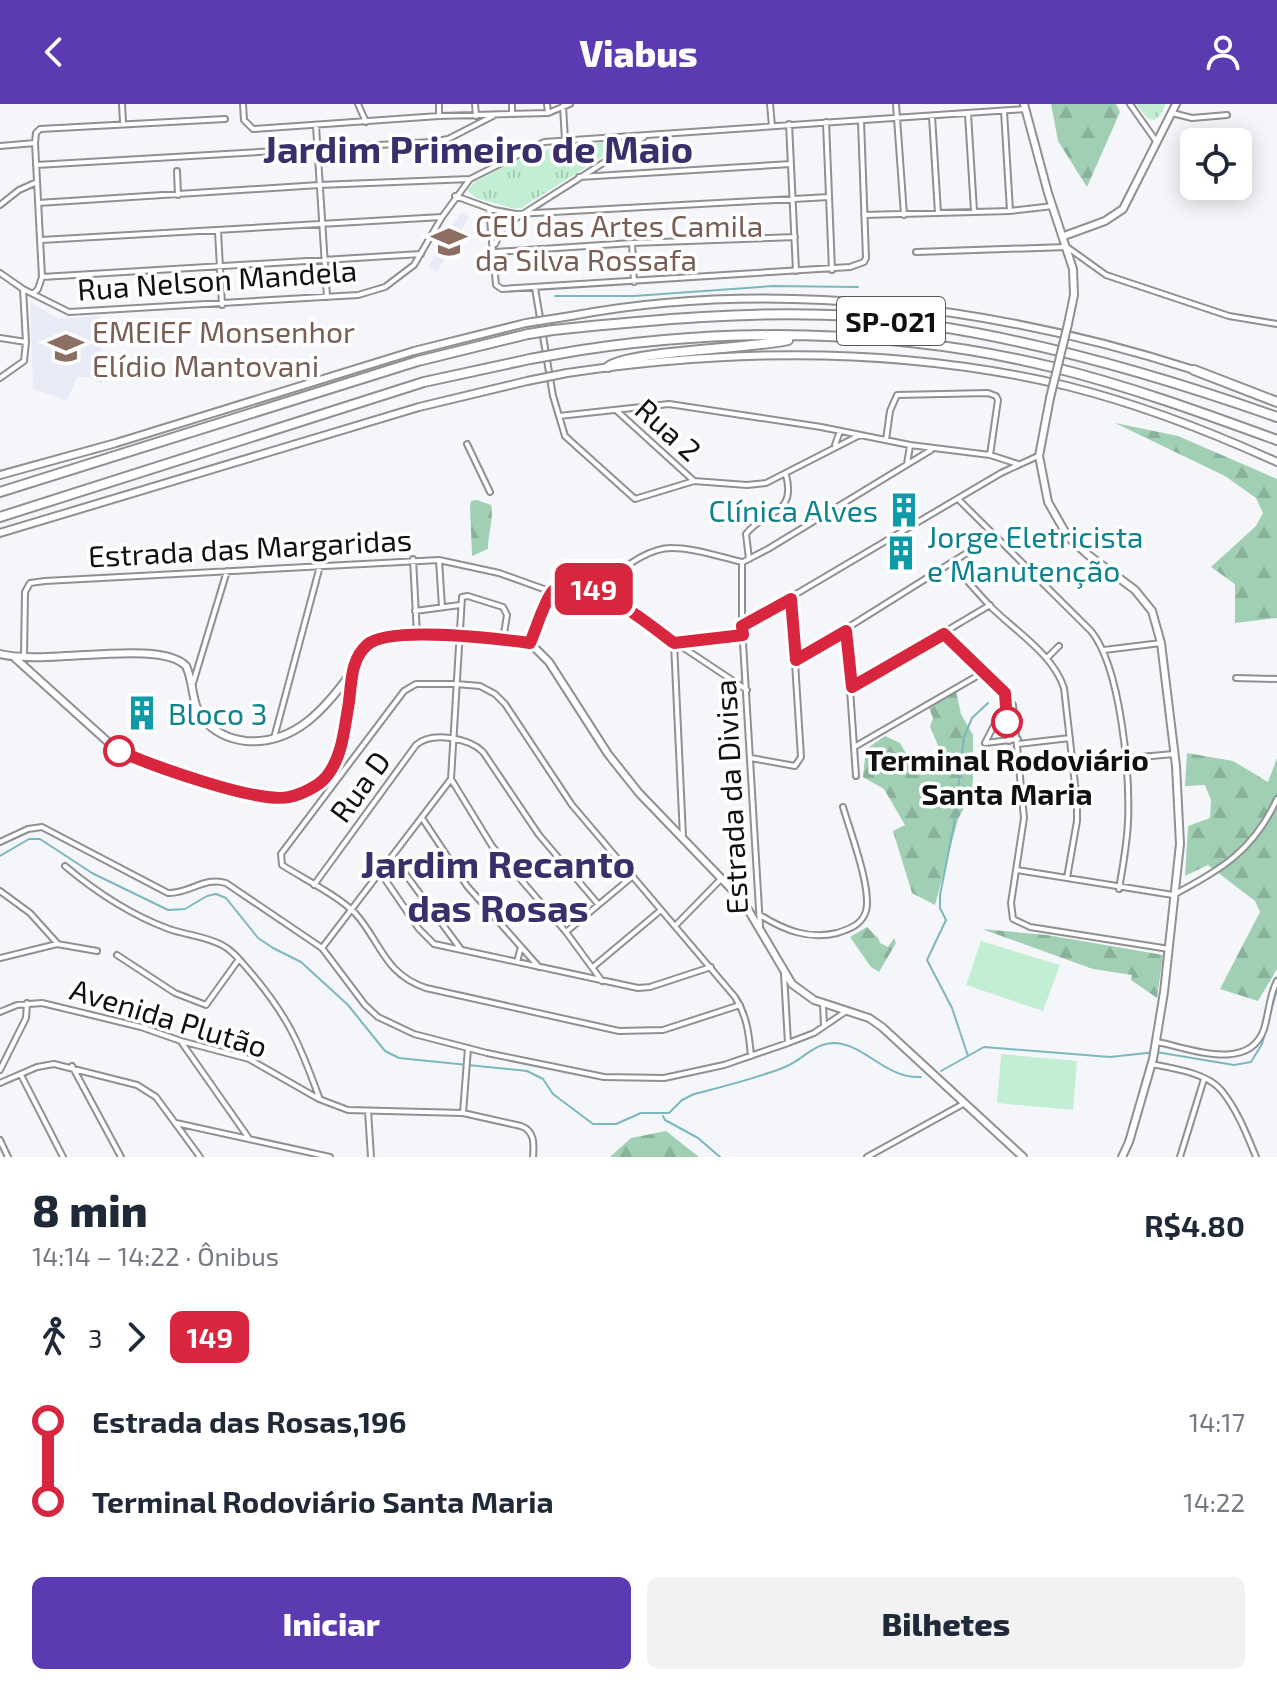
<!DOCTYPE html>
<html lang="pt">
<head>
<meta charset="utf-8">
<style>
  :root { --surface:#fff; --page:#f2f2f3; --text:#1f2937; --muted:#747a83; --accent:#5b3ab2 }
  body { margin:0; font-family:"Exo 2",sans-serif; background:var(--page); color:var(--text); height:100vh; display:flex; flex-direction:column; font-size:30px; white-space:nowrap }
  * { box-sizing:border-box; margin:0 }
  p { font-size:26px; color:var(--muted) }
  .icon { flex:none; width:44px; height:44px; fill:none; stroke:currentColor; stroke-width:2; stroke-linecap:round; stroke-linejoin:round }
  .map { position:relative; height:1053px; overflow:hidden }
  .details { display:flex; flex-direction:column; background:var(--surface); flex:1 }
  .details>* { flex:none }
  .badge { padding:0 16px; border-radius:12px; font-size:28px; line-height:52px }
  .fabs { position:absolute; left:1180px; top:24px; display:grid; gap:16px }
  .fabs a { display:grid; place-items:center; width:72px; height:72px; border-radius:12px; background:var(--surface); box-shadow:0 4px 20px #0003; font-size:40px }
  .map>.badge { position:absolute; translate:-50% -50%; box-shadow:0 0 0 4px #fff }
  .legs { display:flex; align-items:center; gap:12px; height:88px; padding:0 32px; font-size:26px }
  .legs p { margin-inline-start:auto }
  .head { display:flex; align-items:center; justify-content:space-between; height:136px; padding:0 32px }
  h1 { font-size:44px; font-weight:800; line-height:60px }
  .cta { display:flex; gap:16px; margin-top:auto; padding:16px 32px }
  .cta a { flex:1; height:92px; border-radius:12px; background:var(--accent); color:#fff; font-size:32px; font-weight:800; line-height:92px; text-align:center }
  .cta a+a { background:var(--page); color:var(--text) }
  ul { padding:0 32px; list-style:none }
  li { display:flex; align-items:center; gap:28px; height:80px; font-size:30px }
  li i { display:grid; place-items:center; width:12px; height:100%; margin:0 10px; background:currentColor }
  li i::after { content:''; width:20px; height:20px; margin:-10px; border:6px solid; border-radius:50%; background:var(--surface) }
  li p { margin-inline-start:auto }
  li:first-child i { background:linear-gradient(#0000 50%,currentColor 0) }
  li:last-child i { background:linear-gradient(currentColor 50%,#0000 0) }
  header { display:flex; justify-content:space-between; align-items:center; height:104px; padding:0 32px; background:var(--accent); color:#fff; font-size:36px; font-weight:800 }
  .map>svg:first-child { display:block }
</style>
</head>
<body>
<header><svg class="icon" aria-label="back" viewBox="0 0 24 24"><path d="M15 5l-7 7 7 7"/></svg>Viabus<svg class="icon" aria-label="person" viewBox="0 0 24 24"><circle cx="12" cy="8" r="4"/><path d="M4 21q1-7 8-7t8 7"/></svg></header>
<div class="map">
<svg width="1277" height="1053" viewBox="0 0 1277 1053">
  <defs>
    <pattern id="forest-firs" width="22" height="20" patternUnits="userSpaceOnUse" patternTransform="scale(2)"><rect width="22" height="20" fill="#a1cfb3"/><path d="M5 1l3.5 6h-7zM16 11l3.5 6h-7z" fill="#8ab199"/></pattern>
    <pattern id="park-tufts" width="24" height="20" patternUnits="userSpaceOnUse" patternTransform="scale(2)"><rect width="24" height="20" fill="#c2efd4"/><path d="M3 7l-1-3M5 7V3M7 7l1-3M15 17l-1-3M17 17v-4M19 17l1-3" fill="none" stroke="#a6ccb5"/></pattern>
  </defs>
  <rect width="100%" height="100%" fill="#f5f6fa"/>
  <!-- built -->
  <path fill="#e8eaf6" d="M461,108L469,113L437,168L428,163Z
    M30,198L59,215L100,212L102,280L88,273H77L67,296L33,285Z"/>
  <!-- grass -->
  <path fill="#c2efd4" d="M981,837L1060,861L1043,907L966,881Z
    M1001,950L1077,957L1073,1006L997,999Z"/>
  <!-- forest -->
  <path fill="url(#forest-firs)" d="M1051,0H1116L1120,8L1087,83L1058,37Z
    M1115,319L1178,332L1277,375V514L1235,519V480L1211,463L1256,422L1263,409L1256,394L1225,372Z
    M477,396L491,401C494,412 488,431 488,445L472,452L470,403L471,397Z
    M956,587L961,610L973,631V676L971,691L958,715L935,801L912,789L893,727L905,721L884,685L863,673L866,645L885,632L900,639L918,670L945,657L930,623L933,614L929,604Z
    M1187,649L1233,657L1268,678L1277,654V865L1258,897L1220,885L1260,808L1255,797L1208,761L1185,772L1188,722L1210,714L1211,696L1205,681L1185,682Z
    M867,823L878,834L880,839L888,843L894,834L896,839L879,868L871,863L850,833Z
    M982,825L1047,831L1163,851L1157,894L1131,876L1132,871L1093,865Z
    M666,1027L699,1053H610L631,1034Z"/>
  <!-- park -->
  <path fill="url(#park-tufts)" d="M1136,0H1166L1160,11L1154,16L1148,15Z
    M621,37L623,40L521,104L515,105L476,94L467,86L475,78L530,49L565,42Z"/>
  <g fill="none" stroke-linecap="round" stroke-linejoin="round">
    <!-- stream -->
    <path stroke="#7db7be" stroke-width="2" d="M555,192H634L773,182L858,183
      M0,752L29,735H40L92,769L168,806L185,805L207,792L216,790L226,794L258,834L273,844L301,858L348,901L385,947L399,954L527,967L543,975L553,990L593,1020H616L641,1009H669L682,996L694,990C725,982 755,975 785,963C803,956 813,939 835,939C866,941 886,975 921,973
      M968,952L952,904L927,856L946,816L940,804V791L954,721L964,633L972,614L988,599
      M941,967L984,943L1110,953L1156,948L1234,961L1251,958L1262,940L1277,885
      M663,1012L665,1016L698,1034L720,1053"/>
    <!-- minor casing -->
    <g stroke="#8f9093" stroke-width="8">
      <path id="minor" d="M122,0L123,18
        M243,0L244,16L253,25L439,12L548,9L570,0
        M358,0L366,18
        M439,0V12
        M475,0L476,12
        M512,0V10
        M547,0L548,9
        M770,0L772,22
        M896,0L904,111
        M1130,0L1156,37
        M563,2L565,36
        M1004,7L1010,107
        M1172,9L1192,14L1227,11
        M968,10L974,107
        M932,12L938,109
        M826,18L832,166
        M789,20L796,167
        M316,22L327,193
        M0,42L35,39
        M36,61L431,38L448,35L493,12
        M177,67L178,91
        M579,73L791,60
        M455,92L494,106L516,110L829,93
        M38,99L319,81L470,75
        M0,101L19,86L37,78
        M489,105L496,181L502,185L850,163L864,158L866,154L861,17
        M864,111L1010,107L1053,102
        M218,127L222,201
        M41,136L442,113
        M632,139L634,178
        M495,140L504,122L644,33
        M495,148L632,139L795,133
        M916,148L1067,143L1106,171L1229,212L1277,220
        M0,169L23,185L26,238L24,257L0,274
        M42,173L421,150
        M535,184L553,292L565,332L635,395L694,377L747,381L766,379L860,331
        M23,185L69,208L358,191L385,183L414,161L442,113L470,75L544,38L1026,5
        M33,190L38,185L42,173L35,39L36,29L40,25L225,15
        M0,234L26,238
        M616,306L694,377
        M559,312L669,300L821,323L910,341L990,351L1018,360
        M886,336L890,307L897,291L988,289L996,292L998,296L990,351
        M467,340L490,388
        M835,341L840,327
        M907,360L910,342
        M958,395L1091,527C1121,564 1130,670 1128,718C1127,740 1123,762 1119,785
        M413,455L417,531
        M749,455L746,430C764,406 797,412 786,371
        M439,456L442,503
        M742,458V522L760,822
        M743,458L768,445L931,346
        M952,460C965,474 977,488 990,502C1015,527 1053,550 1064,584L1077,698V717L1067,774
        M595,485C617,470 645,443 673,444C695,444 720,453 742,458
        M415,507L460,501
        M742,522L1001,369L1038,352
        M846,527L856,672
        M944,530L984,568L1013,601L1024,714L1011,799L1013,815L1030,823L1169,845
        M530,539C546,501 545,470 595,485L747,586
        M1104,546L1161,539
        M24,552L25,488L30,479L45,477L439,456L499,469L552,488
        M1047,554L1059,542
        M796,556L994,432
        M1236,574L1277,575
        M193,579L227,467
        M852,583L990,501
        M1005,591V600L985,639L1018,635
        M1005,602L1009,637
        M274,634L320,462
        M1018,640L1070,634
        M856,642L984,568
        M751,654L795,662L801,653L791,495
        M1073,659L1174,650
        M451,675L492,742L566,828L602,877
        M422,714L467,782L539,863
        M683,733L674,539L742,531
        M0,738L28,725L42,723L168,789C189,790 205,772 226,779L322,844L365,901L378,913L414,930L487,949L604,973L664,974L724,961L788,939L814,929L845,908
        M392,752L460,844
        M65,762C96,788 131,811 169,825C186,831 205,832 222,841C234,847 243,860 252,870C289,914 300,941 319,993
        M1017,766L1173,791C1221,766 1254,746 1277,695
        M380,768L419,825L434,840L638,884L650,883L711,863
        M314,781L416,641C432,627 469,634 483,648L539,731L598,800
        M0,787L30,809L57,839
        M760,811C784,826 809,836 837,829C849,825 862,821 866,807C872,785 850,727 843,703
        M675,822L721,775
        M566,828L633,772
        M322,844L451,675L462,493L468,492L503,503L507,511L503,536
        M117,851L175,889L206,901L239,855
        M0,854L57,840L97,847
        M517,858L521,843
        M593,863L661,806
        M784,870L788,939
        M823,900L824,922
        M740,901L663,926L619,927L426,884C384,870 381,838 355,809C337,791 304,775 282,761L281,750L404,587L416,580H456L480,582L495,590L505,600L572,701L735,893C747,912 749,930 751,952
        M0,908L17,901L42,899L141,923L181,937L249,955L319,995L348,1006L463,1009L521,1022C535,1027 534,1040 533,1053
        M1157,938C1189,944 1249,969 1264,925C1269,909 1269,892 1277,877
        M182,939L248,1033
        M1151,960C1172,964 1207,969 1221,986C1237,1005 1247,1031 1256,1053
        M72,962L121,1053
        M0,966L26,914L27,899
        M21,971L63,1053
        M0,979L37,963L54,960L137,981L156,993L200,1053
        M368,1007L371,1053
        M463,1009L468,944
        M176,1019L330,1053
        M0,1036L8,1053
        M867,1053L963,1000
        M1180,1053L1204,975"/>
    </g>
    <!-- tertiary casing -->
    <g stroke="#8f9093" stroke-width="10">
      <path id="tertiary" d="M1064,132L1105,117L1123,105L1176,0"/>
    </g>
    <!-- secondary casing -->
    <g stroke="#8f9093" stroke-width="10">
      <path id="secondary" d="M1024,0L1048,89L1073,165L1074,191L1068,220
        M571,212C776,173 998,203 1194,266
        M567,269C732,244 904,243 1067,282C1139,300 1209,327 1277,358
        M1050,294L1039,352L1048,398L1068,433L1087,450L1135,486L1152,507L1161,539L1176,662L1180,740L1164,888L1153,955L1129,1038L1122,1053
        M0,371L116,339L414,247L526,219
        M0,429L419,303L527,277
        M0,550C43,562 161,534 186,562C194,578 191,600 203,615C214,628 229,635 246,637C294,641 325,605 351,569
        M15,554L118,647L229,685L277,694L289,693L309,685L324,676L333,663L343,630L352,568L365,542L371,538L380,534L417,531L477,533L530,539L549,558L608,650L639,689L743,797L792,880L814,896L869,914L882,923L1023,1053"/>
    </g>
    <!-- motorway casing -->
    <g stroke="#8f9093" stroke-width="12">
      <path id="motorway" d="M553,226C649,216 756,206 851,212C993,223 1144,266 1277,313
        M558,250C719,222 893,224 1052,263C1129,282 1203,309 1277,336
        M608,263C626,247 752,245 788,236
        M1194,266L1277,298
        M0,388L418,257L528,230
        M0,413L424,278L530,255"/>
    </g>
    <!-- minor -->
    <use href="#minor" stroke="#fff" stroke-width="4"/>
    <!-- tertiary -->
    <use href="#tertiary" stroke="#fff" stroke-width="6"/>
    <!-- secondary -->
    <use href="#secondary" stroke="#fff" stroke-width="6"/>
    <!-- motorway -->
    <use href="#motorway" stroke="#fff" stroke-width="8"/>
    <!-- secondary-bridge casing -->
    <g stroke="#8f9093" stroke-width="10" stroke-linecap="butt">
      <path id="secondary-bridge" d="M526,219L571,212
        M527,277L567,269
        M1050,294L1068,220"/>
    </g>
    <!-- motorway-bridge casing -->
    <g stroke="#8f9093" stroke-width="12" stroke-linecap="butt">
      <path id="motorway-bridge" d="M528,230L553,226
        M530,255L558,250"/>
    </g>
    <!-- secondary-bridge -->
    <use href="#secondary-bridge" stroke="#fff" stroke-width="6"/>
    <!-- motorway-bridge -->
    <use href="#motorway-bridge" stroke="#fff" stroke-width="8"/>
  </g>
  <g fill="none" stroke-linecap="round" stroke-linejoin="round">
    <!-- line-1 casing -->
    <g stroke="#fff" stroke-width="18">
      <path id="line-1" d="M119,647C151,661 257,700 289,693C300,691 319,682 326,673C342,654 344,627 348,604C352,583 349,557 367,541C389,521 499,535 530,539C536,526 544,497 553,487C578,460 652,523 674,539L743,531L742,522L791,495L796,556L846,527L852,583L944,530L1005,589L1007,618"/>
    </g>
    <!-- line-1 -->
    <use href="#line-1" stroke="#d7263d" stroke-width="12"/>
  </g>
  <!-- icons -->
  <defs>
    <g id="school-bare" transform="scale(2.76)"><path d="M0-5L7-2L0 1L-7-2ZM-4 1L0 2.5L4 1V4Q0 6-4 4Z" fill="#8d6e63" stroke="#fff" stroke-width="2.5" paint-order="stroke"/></g>
    <g id="building-bare" transform="scale(2.76)"><path d="M-4-6H4V6H1V3H-1V6H-4ZM-2.5-4.3h1.7v1.8h-1.7ZM.8-4.3h1.7v1.8H.8ZM-2.5-1h1.7V.8h-1.7ZM.8-1h1.7V.8H.8Z" fill="#0f9aa8" stroke="#fff" stroke-width="2.5" paint-order="stroke"/></g>
  </defs>
  <g fill-rule="evenodd">
    <use href="#school-bare" x="449" y="138"/>
    <use href="#school-bare" x="66" y="244"/>
    <use href="#building-bare" x="904" y="406"/>
    <use href="#building-bare" x="901" y="449"/>
    <use href="#building-bare" x="142" y="609"/>
  </g>
  <!-- markers -->
  <g fill="#fff" stroke="#d7263d" stroke-width="4">
    <circle cx="1007" cy="618" r="14"/>
    <circle cx="119" cy="647" r="14"/>
  </g>
  <g text-anchor="middle" dominant-baseline="central" stroke-width="7" stroke-linejoin="round" paint-order="stroke">
    <!-- shield labels -->
    <rect fill="#fff" stroke="#585859" stroke-width="2" x="837" y="193" width="108" height="48" rx="6"/>
    <g font-size="28" font-weight="bold" fill="#111112">
      <text x="891" y="217">SP-021</text>
    </g>
    <!-- education labels -->
    <g font-size="30" fill="#785e54" stroke="#fff" text-anchor="start">
      <text x="475" y="121">CEU das Artes Camila<tspan x="475" dy="34">da Silva Rossafa</tspan></text>
      <text x="92" y="227">EMEIEF Monsenhor<tspan x="92" dy="34">Elídio Mantovani</tspan></text>
    </g>
    <!-- street labels -->
    <g font-size="30" fill="#111112" stroke="#fff">
      <text transform="translate(217 175) rotate(-4)">Rua Nelson Mandela</text>
      <text transform="translate(669 325) rotate(42)">Rua 2</text>
      <text transform="translate(250 443) rotate(-3)">Estrada das Margaridas</text>
      <text transform="translate(359 682) rotate(-54)">Rua D</text>
      <text transform="translate(730 693) rotate(-93)">Estrada da Divisa</text>
      <text transform="translate(169 913) rotate(17)">Avenida Plutão</text>
    </g>
    <!-- culture labels -->
    <g font-size="30" fill="#0d838f" stroke="#fff" text-anchor="start">
      <text x="878" y="406" text-anchor="end">Clínica Alves</text>
      <text x="927" y="432">Jorge Eletricista<tspan x="927" dy="34">e Manutenção</tspan></text>
      <text x="168" y="609">Bloco 3</text>
    </g>
    <!-- stop labels -->
    <g font-size="30" font-weight="bold" fill="#111112" stroke="#fff">
      <text x="1007" y="655">Terminal Rodoviário<tspan x="1007" dy="34">Santa Maria</tspan></text>
    </g>
    <!-- district labels -->
    <g font-size="38" font-weight="bold" fill="#3b2f6b" stroke="#fff">
      <text x="478" y="44">Jardim Primeiro de Maio</text>
      <text x="498" y="759">Jardim Recanto<tspan x="498" dy="44">das Rosas</tspan></text>
    </g>
  </g>
</svg>
<div class="fabs">
<a><svg class="icon" aria-label="locate" viewBox="0 0 24 24"><circle cx="12" cy="12" r="6"/><path d="M12 2v4M12 18v4M2 12h4M18 12h4"/></svg></a>
</div>
<b class="badge" style="left:594px;top:485px;background:#d7263d;color:#fff">149</b>
</div>
<section class="details">
<div class="head"><div><h1>8 min</h1><p>14:14 – 14:22 · Ônibus</p></div><b>R$4.80</b></div>
<div class="legs"><svg class="icon" aria-label="walk" viewBox="0 0 24 24"><circle cx="13" cy="4" r="2"/><path d="M13 8l-2 6 4 7M11 14l-3 7M7 12l3-4h3l4 4"/></svg>3<svg class="icon" aria-label="forward" viewBox="0 0 24 24"><path d="M9 5l7 7-7 7"/></svg><b class="badge" style="background:#d7263d;color:#fff">149</b></div>
<ul>
<li><i style="color:#d7263d"></i><b>Estrada das Rosas,196</b><p>14:17</p></li>
<li><i style="color:#d7263d"></i><b>Terminal Rodoviário Santa Maria</b><p>14:22</p></li>
</ul>
<div class="cta"><a>Iniciar</a><a>Bilhetes</a></div>
</section>
</body>
</html>
